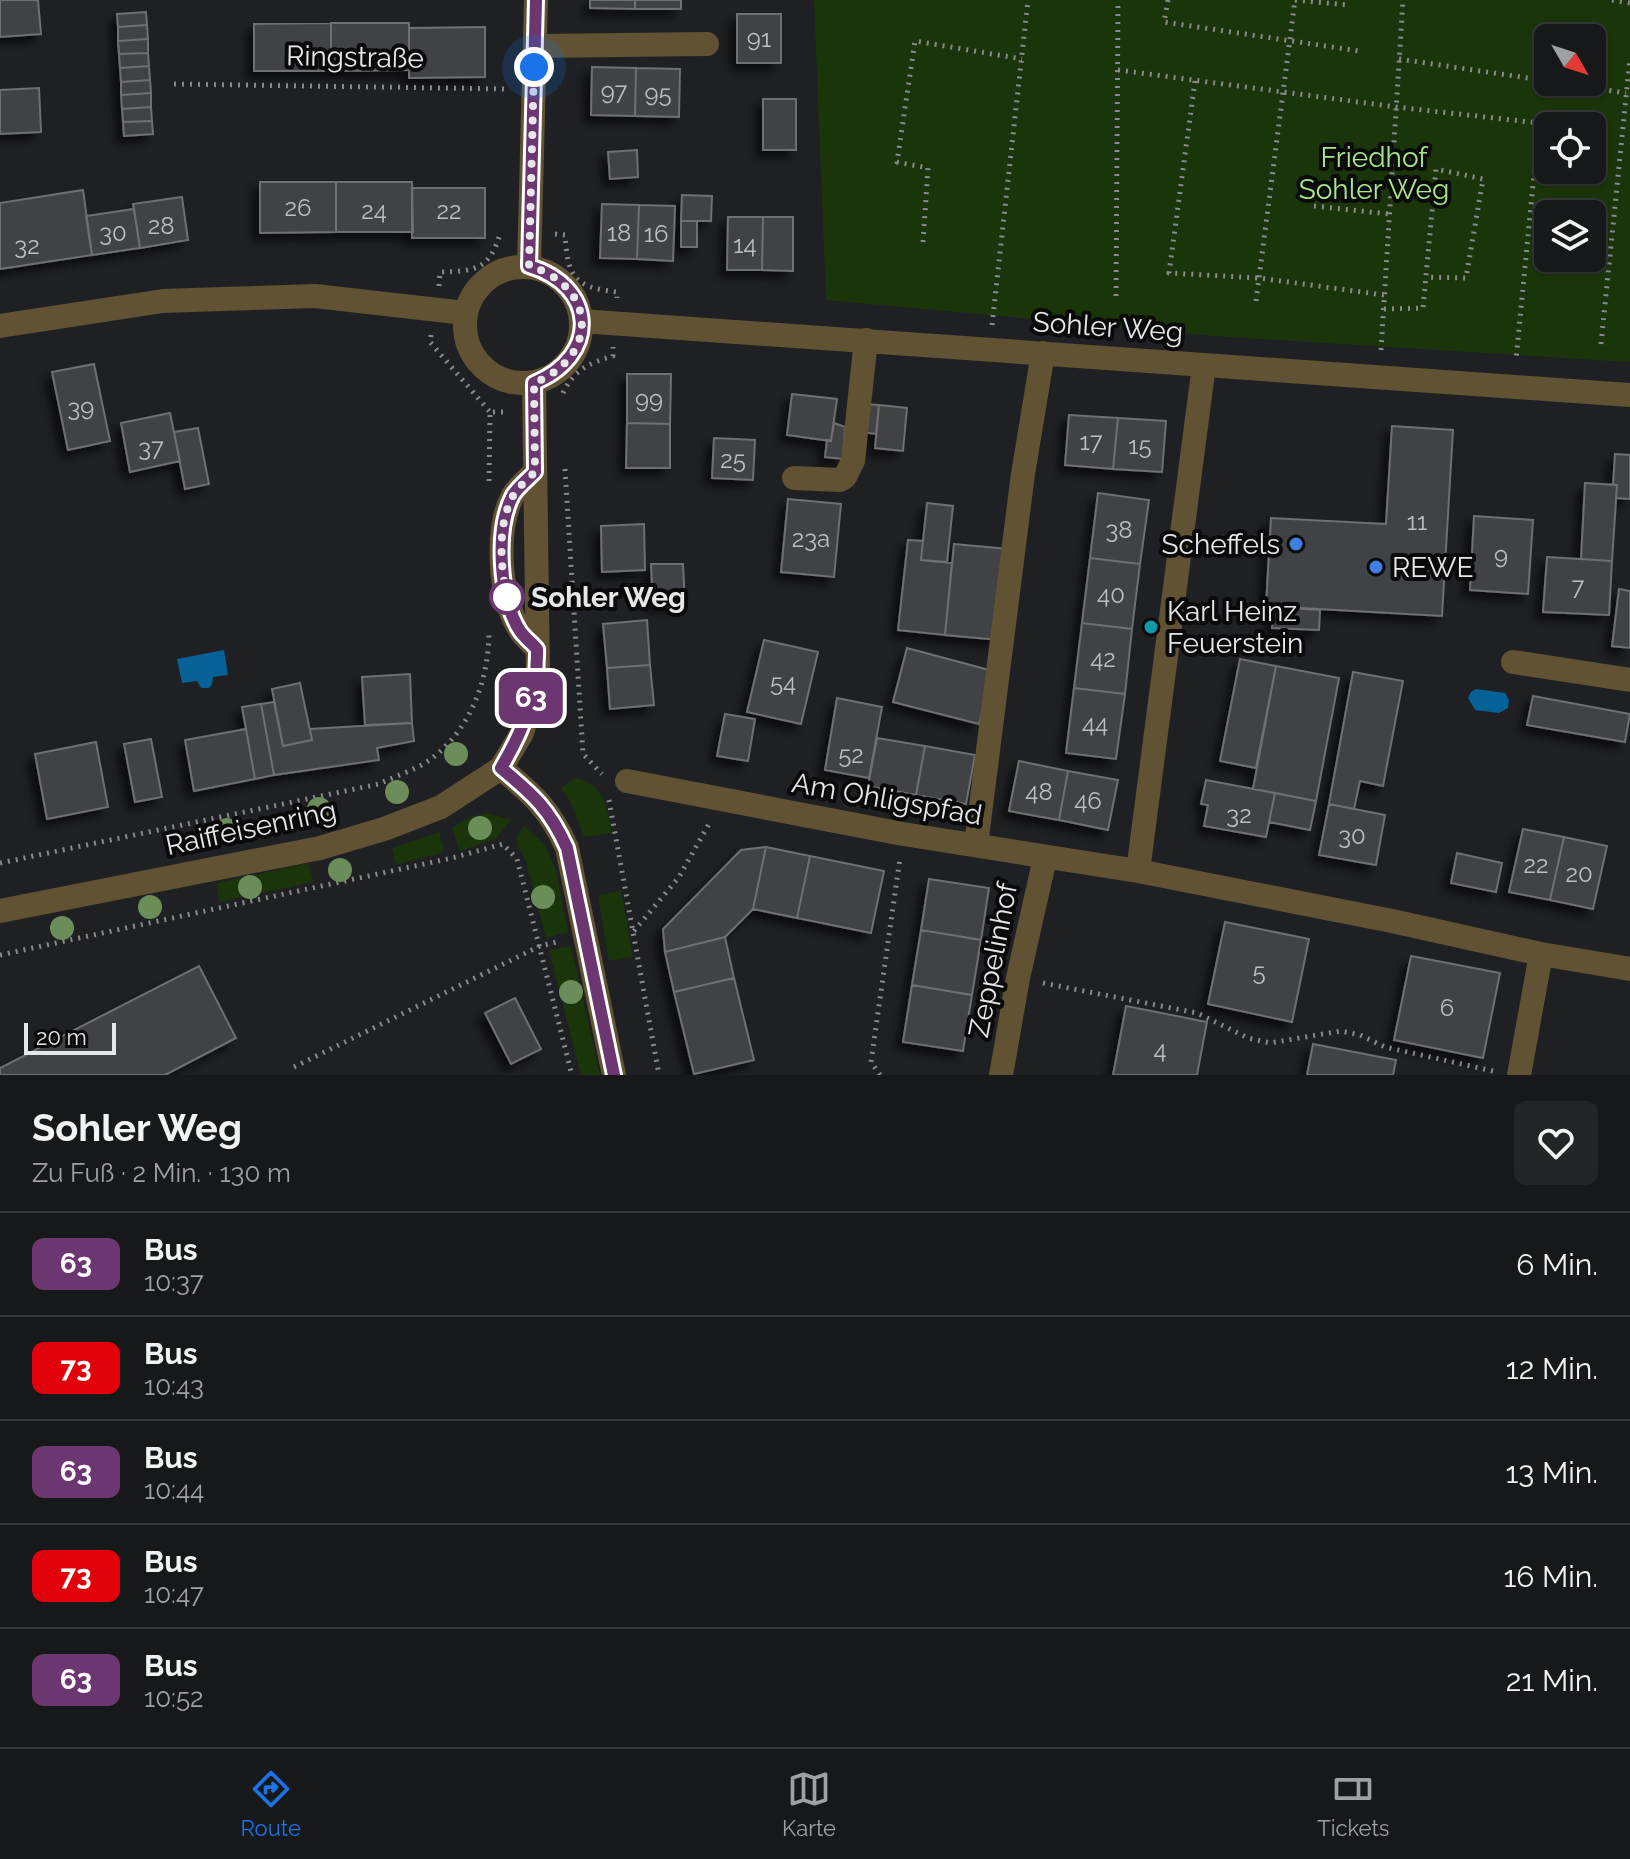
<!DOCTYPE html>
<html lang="de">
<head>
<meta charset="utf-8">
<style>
  :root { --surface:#17181a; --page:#242527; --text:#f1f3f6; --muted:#9ea0a2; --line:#363739; --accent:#1a73e8 }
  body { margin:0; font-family:Raleway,sans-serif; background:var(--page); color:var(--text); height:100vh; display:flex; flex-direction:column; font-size:30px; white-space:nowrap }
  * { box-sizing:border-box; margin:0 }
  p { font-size:26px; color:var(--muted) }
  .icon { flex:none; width:44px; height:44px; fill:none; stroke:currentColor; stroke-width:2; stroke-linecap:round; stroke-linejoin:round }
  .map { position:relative; height:1075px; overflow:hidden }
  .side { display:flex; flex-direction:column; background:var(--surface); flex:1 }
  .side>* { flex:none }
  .badge { padding:0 16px; border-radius:12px; font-size:28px; line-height:52px }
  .needle { width:52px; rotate:129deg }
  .tools { position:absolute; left:1534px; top:24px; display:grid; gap:16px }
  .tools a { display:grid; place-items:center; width:72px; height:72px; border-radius:12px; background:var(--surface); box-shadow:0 2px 6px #0004,0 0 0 2px var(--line); font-size:40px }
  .scale { position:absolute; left:24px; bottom:20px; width:92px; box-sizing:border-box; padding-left:8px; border:4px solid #e6e7e9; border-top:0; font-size:22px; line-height:28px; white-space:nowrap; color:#e6e7e9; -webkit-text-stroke:6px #0a0a0b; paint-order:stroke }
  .you { position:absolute; width:40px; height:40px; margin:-20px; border:6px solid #fff; border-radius:50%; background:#1a73e8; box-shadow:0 0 0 12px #1a73e833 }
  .map>.badge { position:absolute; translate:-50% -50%; box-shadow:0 0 0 4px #fff }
  .round { display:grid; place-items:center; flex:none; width:84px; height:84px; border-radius:12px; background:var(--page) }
  .head { display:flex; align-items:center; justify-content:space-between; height:136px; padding:0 32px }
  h1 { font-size:38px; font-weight:700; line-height:60px }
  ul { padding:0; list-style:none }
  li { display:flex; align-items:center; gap:24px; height:104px; padding:0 32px; border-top:2px solid var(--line) }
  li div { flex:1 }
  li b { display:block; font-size:30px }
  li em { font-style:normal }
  li .badge { min-width:88px; font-weight:700; text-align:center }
  .tabs { display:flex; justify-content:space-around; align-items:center; height:112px; border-top:2px solid var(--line); background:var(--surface); font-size:22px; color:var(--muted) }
  .tabs a { display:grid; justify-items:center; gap:4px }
  .tabs .on { color:var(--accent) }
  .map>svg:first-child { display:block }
</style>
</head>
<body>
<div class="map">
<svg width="1630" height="1075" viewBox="0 0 1630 1075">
  <defs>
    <filter id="shadow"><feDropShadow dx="-7" dy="7" stdDeviation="4" flood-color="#0009"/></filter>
  </defs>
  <rect width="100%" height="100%" fill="#1f2023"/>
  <!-- green -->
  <path fill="#1b350b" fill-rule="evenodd" d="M814,0H1630V362L1214,336L826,300ZM1548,38H1592V82H1548ZM1548,126H1592V170H1548ZM1548,214H1592V258H1548Z
    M574,778C604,782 608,809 612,833L584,837L571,803L561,788Z
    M488,813L511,820L496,839L459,851L452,827L470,817Z
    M524,826L545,845L556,870L568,932L546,938L526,861L518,847L516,837Z
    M439,832L444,852L398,864L395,862L392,848Z
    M309,863L313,882L219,902L217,883Z
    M621,891L633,957L609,961L598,895Z
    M571,946L600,1075H581L549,950Z"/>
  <!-- water -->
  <path fill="#066196" d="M224,650L228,675L213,677L212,684L209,688H201L197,681L182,683L177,659Z
    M1476,689L1505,693L1509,700L1508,708L1499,713L1475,710L1468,698L1471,692Z"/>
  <!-- building -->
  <path fill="#414244" stroke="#6e6f72" stroke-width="2" filter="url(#shadow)" d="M0,0H38L41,34L0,37Z
    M590,0H635V9L590,8Z
    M635,0H681V9H635Z
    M146,12L147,25L118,27L117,14Z
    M737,14H781V63H737Z
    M331,23H409V70L331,71Z
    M331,23V71H254V24Z
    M147,25L148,39L118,41V27Z
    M485,27V77L409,78V28Z
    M148,39V53L119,54L118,41Z
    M148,53L149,66L120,68L119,54Z
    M149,66L150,80L121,82L120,68Z
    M592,67L636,68L635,116L591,115Z
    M636,68L680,69L679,117L635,116Z
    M150,80L151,93L121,95V82Z
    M39,88L41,132L0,134V90Z
    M151,93V107L122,109L121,95Z
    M763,99H796V150H763Z
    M151,107L152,121L123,122L122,109Z
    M152,121L153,134L124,136L123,122Z
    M637,150L638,177L610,179L608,152Z
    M260,182H336V232L260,233Z
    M336,182H412L413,232H336Z
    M412,188H485V238H412Z
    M83,190L92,255L0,269V203Z
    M682,195L712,196L711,221H681Z
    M182,197L188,240L140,248L133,204Z
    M602,204L639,205L637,259L600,258Z
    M639,205L675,206L673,261L637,259Z
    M134,209L140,248L92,255L86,216Z
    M728,217H763L762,270H727Z
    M763,217H793V271L762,270Z
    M681,221H697V247H681Z
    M94,364L110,441L68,450L52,372Z
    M627,374H671L670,424L627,423Z
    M792,394L837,399L831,441L787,435Z
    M863,404L879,405L876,434L860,432Z
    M879,405L907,408L903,451L875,448Z
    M170,413L180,461L130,472L121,423Z
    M1069,415L1118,418L1113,469L1065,465Z
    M1118,418L1166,421L1162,472L1113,469Z
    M627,423L670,424V468H626Z
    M834,423L845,427L843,459L825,457L827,440L831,441Z
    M1392,426L1453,430L1442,616L1266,606L1271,518L1386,524Z
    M198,428L209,484L185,489L174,432Z
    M714,438L755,440L753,480L712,478Z
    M1615,454L1630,455V499L1616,498L1617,485H1613Z
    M1585,483L1617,485L1612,561L1581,559Z
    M1098,493L1149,500L1140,564L1090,558Z
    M788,499L841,504L834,577L781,572Z
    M927,503L953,506L947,562L921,560Z
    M1474,516L1533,520L1528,594L1470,590Z
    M644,524L645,570L602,572L601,526Z
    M908,540L923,541L921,560L952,563L945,635L898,630Z
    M954,544L1008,549L999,640L945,635Z
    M1547,557L1612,561L1609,615L1543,612Z
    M1090,558L1140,564L1132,629L1082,623Z
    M651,564H683L685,604L653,605Z
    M1619,589L1630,591V648L1612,646Z
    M1274,607L1320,610L1319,630L1272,628Z
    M647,620L650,665L607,668L603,624Z
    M1082,623L1132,629L1125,694L1074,688Z
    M764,640L818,652L801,724L747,712Z
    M907,648L993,671L979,724L893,702Z
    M1240,659L1276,666L1256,768L1220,761Z
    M650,665L654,705L610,709L607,668Z
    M1276,666L1339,678L1316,801L1253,789Z
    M1353,672L1403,681L1383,786L1360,781L1354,809L1329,804Z
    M410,674L412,723L365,725L362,677Z
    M300,683L312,740L283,746L272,689Z
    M1074,688L1125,694L1116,759L1066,753Z
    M1533,696L1630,714L1625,742L1527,725Z
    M837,698L882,707L869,778L825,770Z
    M274,702L283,746L312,740L310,729L412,723L414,741L377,748L379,760L274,775L261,704Z
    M261,704L274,775L255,779L242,707Z
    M725,714L755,719L748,761L717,756Z
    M246,729L255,779L194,791L185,740Z
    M877,738L925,746L916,795L868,786Z
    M151,739L162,797L135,802L124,744Z
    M96,742L108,807L47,819L35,754Z
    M925,746L975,755L966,804L916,795Z
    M1019,761L1068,771L1059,820L1009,811Z
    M1068,771L1118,780L1108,830L1059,820Z
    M1206,780L1275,793L1266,837L1204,826L1208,805L1201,804Z
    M1275,793L1316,801L1310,830L1269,822Z
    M1329,804L1385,815L1376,865L1319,855Z
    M1523,829L1564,837L1550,900L1509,892Z
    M1564,837L1607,846L1593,909L1550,900Z
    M766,847L753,909L725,937L665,952L663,929L741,850Z
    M766,847L810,856L797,918L753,909Z
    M1457,853L1502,863L1496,892L1451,883Z
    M810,856L884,871L871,933L797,918Z
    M929,879L989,888L981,940L921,930Z
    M1225,922L1309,939L1292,1022L1208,1004Z
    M921,930L981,940L972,995L912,985Z
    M725,937L734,978L674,992L665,952Z
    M1411,956L1500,973L1483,1058L1394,1040Z
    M199,966L236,1038L165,1075H0V1068Z
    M734,978L754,1060L694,1074L674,992Z
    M912,985L972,995L963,1051L903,1042Z
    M515,998L541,1049L511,1064L485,1013Z
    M1126,1006L1207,1022L1197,1075H1113Z
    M1313,1044L1396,1060L1393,1075H1307Z"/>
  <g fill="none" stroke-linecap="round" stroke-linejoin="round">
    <!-- path -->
    <path stroke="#898a8c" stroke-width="5" stroke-dasharray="2 6" stroke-linecap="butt" d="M1168,0L1164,22L1359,51
      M1295,0L1347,5
      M1612,0L1630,3
      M1399,59L1548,81
      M1118,70L1396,107L1539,123L1516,360
      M1195,81L1169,273L1259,278L1384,295
      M1554,82L1626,93
      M174,84L509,89
      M1314,206L1389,214
      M555,234L565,235C568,278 574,287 617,292V298
      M923,242L928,168L897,162L915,41L1022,59
      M439,286L440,272C475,271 489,270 500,234
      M1116,296L1118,0
      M1256,301L1295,0
      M1384,309L1423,308L1436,169L1483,179L1466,278L1426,277
      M992,325L1028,0
      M431,335L430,342L490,412
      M1601,344L1630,58
      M1381,350L1403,0
      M563,393C574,370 589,363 613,356V347
      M565,469L583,754L602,774
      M489,481L490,412H507
      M609,800L659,1075
      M0,863L379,784C395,776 416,770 431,759C471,729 489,679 489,631
      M634,931L679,877L710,822
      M0,955L452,858L503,844L517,859L572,1075
      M1043,983L1197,1013L1248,1038L1270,1043L1341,1031L1360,1035L1385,1047L1493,1071
      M294,1067L540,946L561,941
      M880,1075L871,1062L900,858"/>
    <!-- minor -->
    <path stroke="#605232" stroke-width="24" d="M535,46L707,44
      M529,266L536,0
      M465 325a58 58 0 1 1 116 0a58 58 0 1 1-116 0Z
      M581,321L1630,395
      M0,326L163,301L222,299L315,296L465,313
      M1204,365L1138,871L1392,921L1541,954L1630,969
      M535,472C528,479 518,487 513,495C495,529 499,598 520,630C524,637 532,643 537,649
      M794,478L840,480L845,477L853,461L866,340
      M1513,662L1630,680
      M501,768C533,795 550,809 567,848L614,1075
      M627,781L903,834L1138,871
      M976,845L1023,474L1043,353
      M0,911L320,848L384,829L441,807L501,768L522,733L538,676L534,383
      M1001,1075L1018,978L1045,858
      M1519,1075L1541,954"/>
  </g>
  <!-- trees -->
  <g fill="#6a8d59">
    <circle cx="456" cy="754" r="12"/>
    <circle cx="397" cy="792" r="12"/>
    <circle cx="319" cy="809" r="12"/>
    <circle cx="480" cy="828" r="12"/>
    <circle cx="227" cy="830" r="12"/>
    <circle cx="340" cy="870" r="12"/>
    <circle cx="250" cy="887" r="12"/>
    <circle cx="543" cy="897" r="12"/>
    <circle cx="150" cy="907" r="12"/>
    <circle cx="62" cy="928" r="12"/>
    <circle cx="571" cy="992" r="12"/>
  </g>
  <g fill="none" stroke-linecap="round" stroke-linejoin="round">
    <!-- line casing -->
    <g stroke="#fff" stroke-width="18">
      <path id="line" d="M536,0L529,266C597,286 600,356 534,383L535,472C528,479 518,487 513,495C495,529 499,598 520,631C524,637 532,643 537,649C538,694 524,729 501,768C533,795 549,808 567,848L614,1075"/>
    </g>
    <!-- line -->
    <use href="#line" stroke="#6c3770" stroke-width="12"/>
    <!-- walk -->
    <path stroke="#e6e7e9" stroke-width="8" stroke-dasharray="0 14.4" d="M507,597L508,603C501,569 496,528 513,496C518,487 528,479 535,472L534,383C600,356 597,286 529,266L534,67"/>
  </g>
  <!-- markers -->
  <g fill="#3f7fe0" stroke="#0a0a0b" stroke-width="3">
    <circle cx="1296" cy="544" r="8"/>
    <circle cx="1376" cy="567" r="8"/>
  </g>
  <circle fill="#fff" stroke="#6c3770" stroke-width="4" cx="507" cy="597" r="16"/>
  <circle fill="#0f9aa8" stroke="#0a0a0b" stroke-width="3" cx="1151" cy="627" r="8"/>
  <g text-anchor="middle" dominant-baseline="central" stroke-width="8" stroke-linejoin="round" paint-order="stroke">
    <!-- number labels -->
    <g font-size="24" fill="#bdbec0">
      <text x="759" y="38">91</text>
      <text x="614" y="91">97</text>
      <text x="658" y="93">95</text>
      <text x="298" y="207">26</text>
      <text x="374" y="210">24</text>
      <text x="449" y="210">22</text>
      <text x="161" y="225">28</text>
      <text x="113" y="232">30</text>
      <text x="619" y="232">18</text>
      <text x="656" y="233">16</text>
      <text x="745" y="244">14</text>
      <text x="27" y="245">32</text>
      <text x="649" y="399">99</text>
      <text x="81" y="407">39</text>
      <text x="1091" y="441">17</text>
      <text x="1140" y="445">15</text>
      <text x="151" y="447">37</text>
      <text x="733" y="459">25</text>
      <text x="1417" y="521">11</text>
      <text x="1119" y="529">38</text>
      <text x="811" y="538">23a</text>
      <text x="1501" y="555">9</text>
      <text x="1578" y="586">7</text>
      <text x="1111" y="594">40</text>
      <text x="1103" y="658">42</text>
      <text x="783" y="682">54</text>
      <text x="1095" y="723">44</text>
      <text x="851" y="754">52</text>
      <text x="1039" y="791">48</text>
      <text x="1088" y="800">46</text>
      <text x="1239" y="814">32</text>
      <text x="1352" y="835">30</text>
      <text x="1536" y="864">22</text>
      <text x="1579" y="873">20</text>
      <text x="1259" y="971">5</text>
      <text x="1447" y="1007">6</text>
      <text x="1160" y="1049">4</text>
    </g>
    <!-- street labels -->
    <g font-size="28" fill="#e6e7e9" stroke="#0a0a0b">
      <text transform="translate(355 57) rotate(1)">Ringstraße</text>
      <text transform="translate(1108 327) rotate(4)">Sohler Weg</text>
      <text transform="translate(887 799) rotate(10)">Am Ohligspfad</text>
      <text transform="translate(251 828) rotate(-12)">Raiffeisenring</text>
      <text transform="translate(993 960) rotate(-79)">Zeppelinhof</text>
    </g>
    <!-- park labels -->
    <g font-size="28" fill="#a7e786" stroke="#0a0a0b">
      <text x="1374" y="157">Friedhof<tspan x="1374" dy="32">Sohler Weg</tspan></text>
    </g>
    <!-- poi labels -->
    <g font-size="28" fill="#e6e7e9" stroke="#0a0a0b" text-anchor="start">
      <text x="1280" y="544" text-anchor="end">Scheffels</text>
      <text x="1392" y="567">REWE</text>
      <text x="1167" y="611">Karl Heinz<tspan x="1167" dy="32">Feuerstein</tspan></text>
    </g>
    <!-- stop labels -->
    <g font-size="28" font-weight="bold" fill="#e6e7e9" stroke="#0a0a0b" text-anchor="start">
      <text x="531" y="597">Sohler Weg</text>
    </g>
  </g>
</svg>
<div class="tools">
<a><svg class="needle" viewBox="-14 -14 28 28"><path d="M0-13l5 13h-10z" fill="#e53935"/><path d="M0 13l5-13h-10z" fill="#9ea0a2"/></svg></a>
<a><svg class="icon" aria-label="locate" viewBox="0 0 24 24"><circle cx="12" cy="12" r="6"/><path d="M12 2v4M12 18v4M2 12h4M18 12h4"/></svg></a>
<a><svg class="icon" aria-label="layers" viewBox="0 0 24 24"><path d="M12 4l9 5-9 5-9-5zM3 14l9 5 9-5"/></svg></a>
</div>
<div class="scale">20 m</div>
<div class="you" style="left:534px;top:67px"></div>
<b class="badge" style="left:531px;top:698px;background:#6c3770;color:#fff">63</b>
</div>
<section class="side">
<div class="head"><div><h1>Sohler Weg</h1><p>Zu Fuß · 2 Min. · 130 m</p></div><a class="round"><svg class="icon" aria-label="heart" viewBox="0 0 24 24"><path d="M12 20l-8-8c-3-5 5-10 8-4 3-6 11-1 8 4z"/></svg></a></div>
<ul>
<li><span class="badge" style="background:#6c3770;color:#fff">63</span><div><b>Bus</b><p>10:37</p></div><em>6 Min.</em></li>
<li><span class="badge" style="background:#e2000a;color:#fff">73</span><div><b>Bus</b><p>10:43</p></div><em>12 Min.</em></li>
<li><span class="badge" style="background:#6c3770;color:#fff">63</span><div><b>Bus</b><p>10:44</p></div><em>13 Min.</em></li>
<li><span class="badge" style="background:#e2000a;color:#fff">73</span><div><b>Bus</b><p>10:47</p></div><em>16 Min.</em></li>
<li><span class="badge" style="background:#6c3770;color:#fff">63</span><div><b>Bus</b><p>10:52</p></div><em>21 Min.</em></li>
</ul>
</section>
<nav class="tabs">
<a class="on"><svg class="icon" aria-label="directions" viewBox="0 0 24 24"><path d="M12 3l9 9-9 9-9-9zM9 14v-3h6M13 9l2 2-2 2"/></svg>Route</a>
<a><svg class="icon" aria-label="map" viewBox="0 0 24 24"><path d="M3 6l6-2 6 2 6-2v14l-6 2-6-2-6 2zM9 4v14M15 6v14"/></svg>Karte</a>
<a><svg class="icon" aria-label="tickets" viewBox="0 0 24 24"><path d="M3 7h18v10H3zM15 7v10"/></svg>Tickets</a>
</nav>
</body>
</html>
